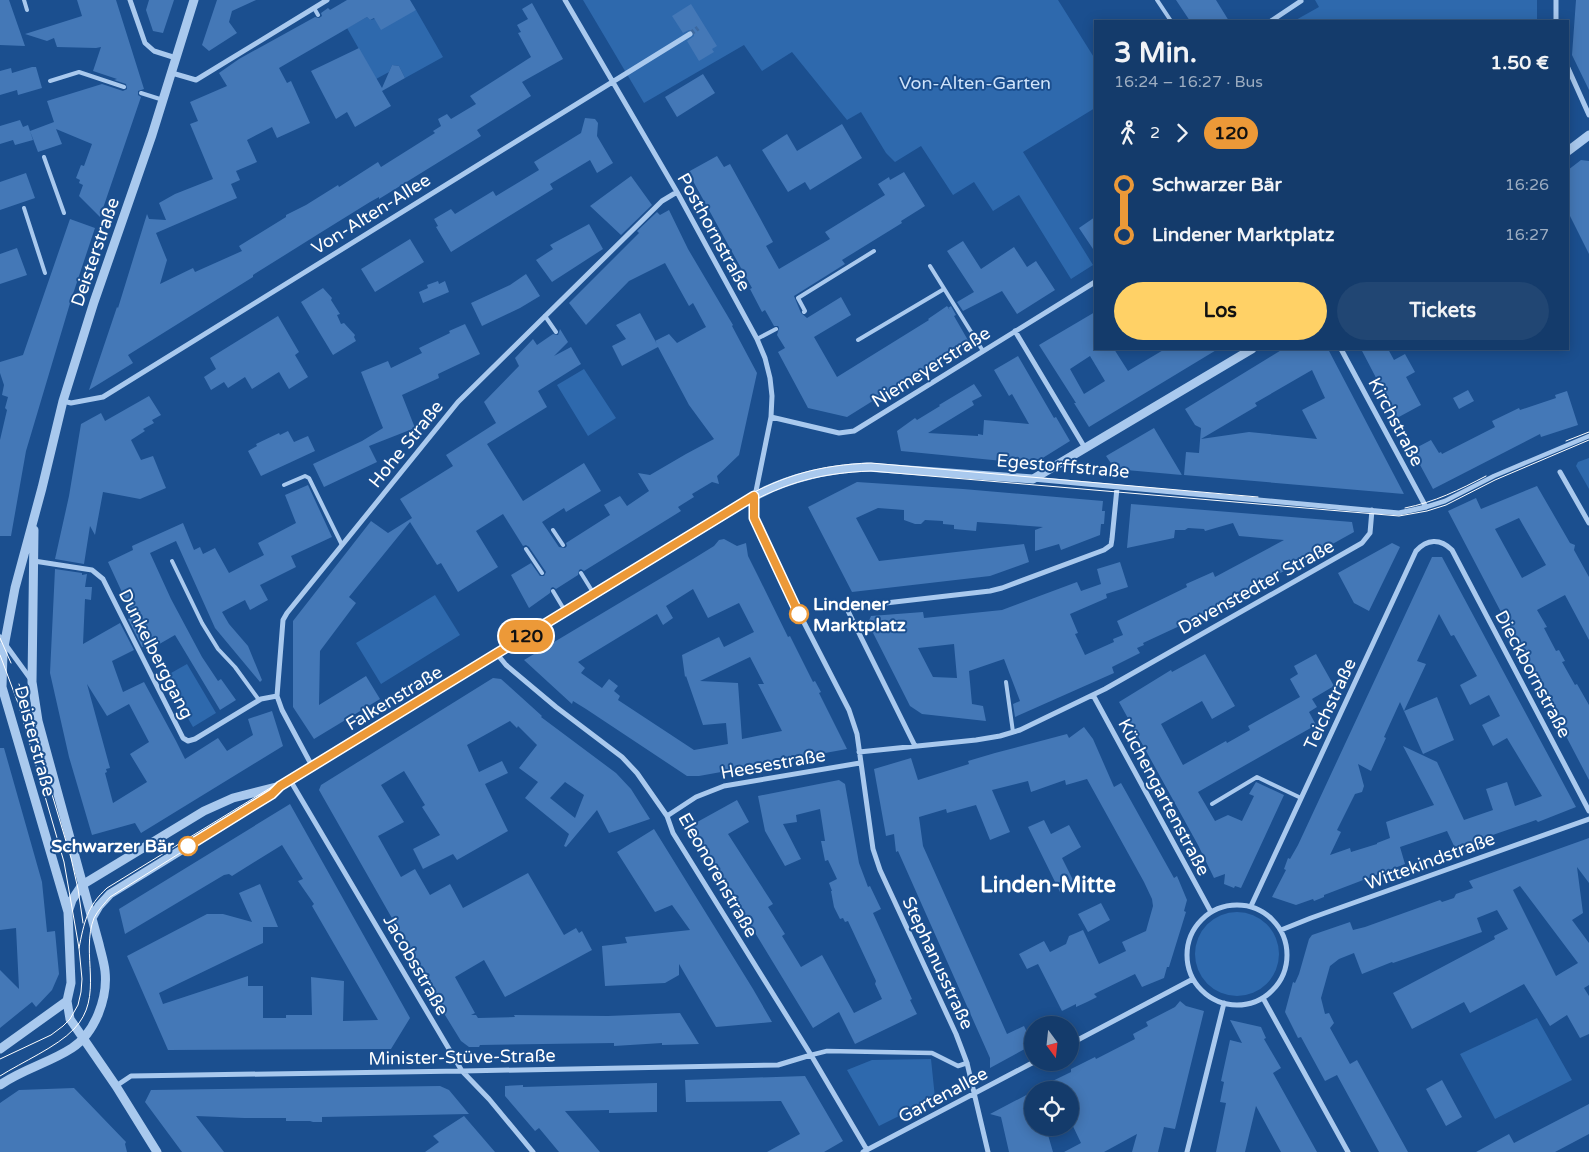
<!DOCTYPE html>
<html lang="de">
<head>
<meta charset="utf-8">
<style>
  :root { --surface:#143b6b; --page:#214673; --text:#f1f3f6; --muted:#9dadc1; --line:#33557e; --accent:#ffd166 }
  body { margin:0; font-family:"Varela Round",sans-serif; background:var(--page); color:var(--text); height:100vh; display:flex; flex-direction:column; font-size:19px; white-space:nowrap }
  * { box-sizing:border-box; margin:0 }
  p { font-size:16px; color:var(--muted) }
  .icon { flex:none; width:28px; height:28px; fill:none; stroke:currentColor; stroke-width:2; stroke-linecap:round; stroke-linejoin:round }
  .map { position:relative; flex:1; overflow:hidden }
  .drawer { position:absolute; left:1094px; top:20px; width:475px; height:330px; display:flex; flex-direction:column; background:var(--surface); border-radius:0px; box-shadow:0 2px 12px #0003,0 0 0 1px var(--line) }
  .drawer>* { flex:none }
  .badge { padding:0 10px; border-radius:16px; font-size:18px; line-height:32px }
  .needle { width:32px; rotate:165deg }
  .buttons { position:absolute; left:1024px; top:1016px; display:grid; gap:10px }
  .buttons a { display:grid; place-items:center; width:55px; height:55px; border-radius:50%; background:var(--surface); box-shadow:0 2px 12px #0003,0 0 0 1px var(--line); font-size:25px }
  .map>.badge { position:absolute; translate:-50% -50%; box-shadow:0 0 0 2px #fff }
  .legs { display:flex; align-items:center; gap:8px; height:55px; padding:0 20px; font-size:16px }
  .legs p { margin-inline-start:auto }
  .headline { display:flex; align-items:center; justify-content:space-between; height:85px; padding:0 20px }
  h1 { font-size:28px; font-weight:800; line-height:38px }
  .cta { display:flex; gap:10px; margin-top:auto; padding:10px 20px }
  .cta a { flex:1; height:58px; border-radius:30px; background:var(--accent); color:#111; font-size:20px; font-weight:800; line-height:58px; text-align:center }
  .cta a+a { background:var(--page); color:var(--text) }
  ul { padding:0 20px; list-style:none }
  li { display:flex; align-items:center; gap:18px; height:50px; font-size:19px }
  li i { display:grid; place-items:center; width:8px; height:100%; margin:0 6px; background:currentColor }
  li i::after { content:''; width:12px; height:12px; margin:-6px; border:4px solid; border-radius:50%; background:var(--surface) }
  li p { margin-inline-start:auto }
  li:first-child i { background:linear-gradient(#0000 50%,currentColor 0) }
  li:last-child i { background:linear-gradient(currentColor 50%,#0000 0) }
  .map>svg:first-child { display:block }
</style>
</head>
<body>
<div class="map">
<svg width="1589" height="1152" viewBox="0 0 1589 1152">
  <rect width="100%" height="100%" fill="#1b4f8f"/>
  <!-- green -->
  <path fill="#2e69ad" d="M583,0H1058L1095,59V108L1023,152L1093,265L1071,279L1019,195L993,211L974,182L953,195L921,146L895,162L886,153L861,112L847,120L792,52L762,71L744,45L644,103Z
    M1315,0H1537V21H1294L1319,7Z
    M416,10L443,57L405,78L399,66L392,65L389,72L376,79L347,28L367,17L370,20Z
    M584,369L616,418L588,436L557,385Z
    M1589,458V489L1576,466L1578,462Z
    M435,595L460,635L381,684L356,643Z
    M187,664L216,713L193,727L164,677Z
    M1195 954a42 42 0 1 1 84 0a42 42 0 1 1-84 0Z
    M1537,1018L1572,1080L1495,1119L1460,1054Z
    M931,1059L935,1098L879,1126L847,1070L872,1060Z"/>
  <!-- building -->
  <path fill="#4478b7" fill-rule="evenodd" d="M0,0H9L25,46L0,45Z
    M77,0H116L144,89L138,91V95L141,97L100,217L79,196L83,185L79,183L80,180L76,178L81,165L84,166L92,144L56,129L62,144L38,152L30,131L54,122L47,101L102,84L123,91L127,89L126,84L114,80L117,79L93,71L101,47L96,48L57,47L54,38L47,41L25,34L82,16Z
    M149,0H174L163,33L153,31L146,10Z
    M217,0H256L232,11L229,22L237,33L209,51L202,45Z
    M347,0H410L416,10L381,30L374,18L370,20L367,17L279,68L287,83L291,81L310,123L277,138L272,127L247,140L257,162L236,171L240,180L231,184L237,198L156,233L167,260L160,284L193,268L195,272L242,251L239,246L286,217V215L306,205L338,185L339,187L378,162L381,167L435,133L433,131L441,126L438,119L447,114L451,119L476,104L470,96L531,57L518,33L521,32L517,25L528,19L522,9L532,3L563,59L522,82L531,96L477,130L481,136L379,199V197L370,202L320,233L253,275V277L128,355L133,363L89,390L117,307L118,308L147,214L149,219L166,220L159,203L175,194L213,179L190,124L198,121L190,102L227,86L219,73L239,59L315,17L319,18L322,16L321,13L328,8L330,10Z
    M1176,0H1216L1229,21H1190Z
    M1576,0H1589V90L1572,55Z
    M691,4L717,46L712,49L714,52L699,61L687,41L694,36V32L689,30L683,33L672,16Z
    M359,48L382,88L392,65L399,66L405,78L382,91L391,106L355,127L347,112L336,119L311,71Z
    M32,67H36L42,88L18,95L17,90L0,95V71L11,68L12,73Z
    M703,74L715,93L677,117L665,97Z
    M585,118L595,119L598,123L597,136L613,163L597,173L590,160L550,184L553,189L451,252L436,227L438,226L434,219L451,209L455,214L493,191L496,196L539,170L534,162L581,133Z
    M20,120L23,127L28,125L33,140L15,145L13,140L0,144V126Z
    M842,124L862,158L810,190L805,182L788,192L762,150L787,134L797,151Z
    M717,156L724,167L730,164L760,218L773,242L766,246L779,269L830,239L825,232L885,195L878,184L889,177L890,180L904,172L925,206L901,221L902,223L842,260L845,264L794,296L801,313L807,318L841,297L851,315L814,337L837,377L929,320L928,319L947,306L950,310L948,308L951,306L956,315L954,316L969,342L949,355L948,354L847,417L808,408L778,352L785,348L777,335L779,328L778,326H774L765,310L762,312L750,289L752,288L688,172Z
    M1581,160L1589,161V254L1568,212V170Z
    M26,173L35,198L0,210V182Z
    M631,176L652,205L621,235L590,206Z
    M669,210L688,249L730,320L733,325L732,326L757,373L739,455L717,476L719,484L712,482L692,494L694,497L678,507L681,511L584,571L581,569L579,570L578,575L556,589L553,587L551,588L550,593L529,608L511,575L531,563L540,576H544L546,572L529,547L526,545L523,546L503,514L476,531L498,567L458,592L441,563L437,565L410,522L349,597L356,603L320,651L319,705L366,676L380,699L314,739L293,707V621L371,521L388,533L412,518L400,499L453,466L446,455L496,423L484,402L519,366L515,358L533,339L537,345L553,334L558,335L560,329L568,342L554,356L571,347L581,364L538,391L547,407L487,444L523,501L584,463L601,491L566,512L564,508L542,522L559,547L565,548L567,546L566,543L610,515L604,505L620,496L627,506L649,491L638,473L650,475L686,454L714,439L689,405L658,347L622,366L612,346L626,339L616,325L640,313L657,344L655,341L669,334L677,343L706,327L693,303L689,306L665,263L629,281L586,325L569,303L639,233L637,231L657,212L660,215Z
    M1095,217V252L1079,228Z
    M70,219L95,228L71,300L26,451L11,536H0V440L7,410L5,408L8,397L2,395L4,385L0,373V362L23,355Z
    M589,224L603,249L552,282L536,260L553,249L550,245Z
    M410,239L424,262L375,292L361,269Z
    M963,241L981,269L1014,247L1027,267L1036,261L1055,290L1017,314L1002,291L963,311L957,302L974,292L947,251Z
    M17,248L27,275L0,284V254Z
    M526,274L540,296L520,308L482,326L471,303L510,285Z
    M438,281L439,284L445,281L449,292L423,303L419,292L428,288L427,285Z
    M323,288L332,298L331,300L340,314L337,315L341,324L344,323L355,335L354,337L356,341L333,355L301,302Z
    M1095,312V349H1114L1128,371L1165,349H1218L1089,427L1074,403H1076L1039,345ZM1090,356L1105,381L1084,394L1070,369Z
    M278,316L299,352L295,355L308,377L289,389L279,372L252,389L245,377L228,388L224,382L211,390L204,377L216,369L210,358Z
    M465,324L480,354L438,374L439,378L402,395L415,428L369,446L377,462L324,487L313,464L362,441L383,428L361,372L388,361L391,368L422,353L419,348L450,333L449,331Z
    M1283,349H1328L1404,494L1184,475L1186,452L1199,453L1201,428L1195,425L1185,409ZM1312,370L1325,398L1302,410L1317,439L1249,432L1201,439L1257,406L1255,403Z
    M1361,349H1388L1394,360L1405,354L1415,372L1406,377L1421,405L1397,418Z
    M1018,356L1054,418L1056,417L1070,441L1033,464L901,451L897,431L915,418L917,420L940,406L939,405L974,384L982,396L972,401L974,405L928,433L978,436V434L983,435L984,420L1029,424L1012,394L1009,396L994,370Z
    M1468,390L1474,401L1459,409L1453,398Z
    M1567,391L1578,425L1541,437L1540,434L1433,489L1412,450L1431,440L1439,453L1441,452L1442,454L1495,427L1492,421L1519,408L1520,410L1556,398L1555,395Z
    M149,396L161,415L152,420L154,423L143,429L145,431L131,440L141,460L153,456L166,488L140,499L103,492L95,535L90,526L84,564L55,559L69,496L81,424L101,413L105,421Z
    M1154,428L1182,475L1115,469L1106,456Z
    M288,431L294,442L308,436L315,451L261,476L248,451L257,446L256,444L279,433L280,435Z
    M857,482L963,489L1103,501L1102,511H1105L1104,524H1101L1100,535L1061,550L1059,544L1035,551V530L1043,527L977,522L976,531L954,529V525L943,524V521L925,520L921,524H915L904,520V510L878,508L856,518L879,561L1024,544L1029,562L990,576L852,592L808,507Z
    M308,485L332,537L291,556L296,567L260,585L268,600L250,610L245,600L222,612L229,624L248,646L262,680L260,682L215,628L176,541L150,553L171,599L202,657L218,681L221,679L236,700L220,710L175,635L149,650L146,645L142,647L128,619L133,616L108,562L133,550L132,546L183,523L194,550L200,547L203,554L215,548L229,573L264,555L258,543L296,523L285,495Z
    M1537,486L1570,543L1575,545L1574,550L1589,577V640L1565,595L1537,610L1547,627L1544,628L1556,651L1559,650L1565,661L1562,662L1575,685L1577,684L1589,705V780L1448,511L1476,498L1481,509ZM1519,518L1546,565L1522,578L1495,529Z
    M1131,504L1352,522L1354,532L1201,617V616L1143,643L1144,645L1137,648L1140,653L1112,667L1114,673L1015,717L1013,704L1020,701L1004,659L969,671L972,704L983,706L986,721L922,714L910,706L868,623L871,616L923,612L924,618L1002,610L1077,582L1081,591L1101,584L1097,569L1120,562L1128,587L1106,594L1107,598L1070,614L1078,633L1075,634L1085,655L1114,642L1113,639L1123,635L1117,621L1187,587L1186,584L1213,572L1215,577L1284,540L1239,536L1233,523L1205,531L1204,529L1188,528L1185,530H1175L1174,538L1127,548ZM954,644L957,678L933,677L918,648Z
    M724,539L737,546L746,543L748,556L759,578L788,637L790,636L813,682L815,681L821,692L819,693L847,749L699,776H687L586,709L573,701L572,704L524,660L693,559L714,546L719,540ZM693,589L708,618L739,603L754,632L724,647L719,637L682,655L685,677L686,676L703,725L726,723L728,744L694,750L618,700L620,696L614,691L618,686L609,679L602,688L581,673L585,668L578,662L657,614L663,625L673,618L666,606ZM750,657L764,684H758L782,731L742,739L738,683L700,681Z
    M1392,543L1400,547L1369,611L1354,603L1338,573Z
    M1432,557H1442L1576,807L1538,822L1536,820L1455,848L1447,831L1400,847L1405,864L1324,895V897L1314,901L1313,899L1296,905L1272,897L1286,870L1284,869L1288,858L1290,859L1298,845ZM1439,614L1451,636L1454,635L1477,676L1460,685L1470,705L1489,695L1500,716L1482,725L1493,746L1507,738L1542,796L1515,806L1507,782L1486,789L1493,810L1464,820L1437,762L1403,746L1434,805L1386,822L1390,838L1377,843V844L1351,852L1350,848L1330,855L1341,832L1337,830L1355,794L1362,792L1364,786L1358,764L1371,771L1386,738L1384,737L1400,702L1404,711L1426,664L1417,661Z
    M55,569L82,573V575L87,574L85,587H92L91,600L85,599L83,644L120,623L134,650L112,661L123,692L144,682L176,741L173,742L176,741L185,759L218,738L227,751L253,735L248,719L272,711L283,746L141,833L135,823L92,835L69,757L50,673ZM87,684L107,716L129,704L149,742L130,754L147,782L113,803L105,773L107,772L106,769L110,768Z
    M1205,654L1235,706L1212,719L1202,701L1161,724L1183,765L1226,741L1227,743L1250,730L1248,726L1300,697L1290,679L1298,674L1294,666L1316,654L1334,686L1312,699L1317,707L1309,712L1316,725L1198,792L1215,821L1228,815L1242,821L1254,796L1249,794L1256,782L1284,795L1241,888L1235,886L1234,888L1224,884L1225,874L1214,878L1198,845L1119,702L1171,670L1172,672Z
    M493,678L501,679L542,716L541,717L616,773L631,789L650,819L609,833L597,810L566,847L564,846L569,834L525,798L538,782L519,768L537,745L518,726L517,728L510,721L467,745L479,772L502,761L508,773L485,784L508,831L457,860L453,854L423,869L413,849L440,835L422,807L425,805L404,771L381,785L404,822L378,836L401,877L415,869L430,895L450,884L463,908L528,873L564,935L576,928L579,933L582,931L592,950L505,997L484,960L455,977L475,1013L471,1015H476L478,1018L515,1017L514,1015L608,1016L680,1013L699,1044L662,1045V1043L614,1046V1043L480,1045L479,1047H469L461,1041L445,1015L430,985L319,790L321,785ZM565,782L584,795L575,818L550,798Z
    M1437,697L1454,740L1423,754L1404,711Z
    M1084,727L1093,739L1114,787L1121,783L1174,878L1177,876L1187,900L1184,911L1186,912L1169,967H1167L1164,978L1142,987L1135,974L1094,994L1097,997L1087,1002L1076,1007V1004L1062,1011L1038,964L1027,969L1019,954L1044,941L1050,952L1066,944L1069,936L1083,930L1099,964L1126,951L1122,942L1146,931L1153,906L1152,899L1144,882L1087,779L1066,785L1065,780L1031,792L1028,781L992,790L1010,832L990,840L976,805L947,813L946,809L919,817L923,846L1007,1034L1024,1026L1032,1043V1045L990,1068V1058L898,851L896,852L894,834L886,836L874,769L911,758L918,780L969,764L968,761L995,753L1067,734L1069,738Z
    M0,748H4L42,882L47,932L55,931L59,974L52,990L36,1007L32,1002L0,1028V970L19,989L16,928L0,930Z
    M839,780L845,784L859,863L868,887L870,886L881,909L873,913L912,999L910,1000L917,1014L855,1044L839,1012L813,1028L690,826L737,800L749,822L728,834L773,904L768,907L785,934L782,936L801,967L822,955L854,1013L882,999L875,984L876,981L848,921L845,922L843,918L840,919L834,907L831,891H832L829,883L837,879L828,860L825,861L821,841H825L820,809L796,815L797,822L783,824L801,859L785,866L765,831L758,796Z
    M290,804L410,1018L391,1049L168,1050L127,956L207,914H223L252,922L239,893L260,884L278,927H263V943L159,993L163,1004L248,976V986H263V1018H286V1015H312L311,977L344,981L343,1021L378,1020L312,906L314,904L298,881L303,879L282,845L232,876L229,874L224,875L125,934L119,909Z
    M1044,820L1051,834L1069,825L1081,847L1062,858L1075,884L1060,892L1028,827Z
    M654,829L753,989L772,1022L716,1027L679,964V975L665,983L605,986L602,946L627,943L625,937L690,930L672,905L655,912L617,852Z
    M1589,838V883L1577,867L1583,913L1572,920L1589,943V985L1584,988L1589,996V1034L1580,1038L1567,1015L1550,1026L1524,984L1470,1013L1464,1002L1412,1029L1393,993L1495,939L1494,936L1508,929L1497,910L1477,918L1482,932L1393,963L1392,962L1362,974L1354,953L1339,959L1330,966L1321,998L1325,1014L1329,1013L1334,1023L1330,1028L1350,1064L1357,1060L1408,1152H1379L1337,1075L1325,1081L1301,1037L1298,1038L1285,1012L1293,982L1295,983L1299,974L1309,939L1312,935L1350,922L1353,930L1365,927L1440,900L1442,902L1454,898L1456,894L1473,888L1469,881ZM1520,886L1578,963L1556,976L1513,890Z
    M1101,903L1110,920L1088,932L1078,914Z
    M1180,1001L1186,1006L1204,1011L1175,1129L1164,1127L1158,1152H1132L1137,1134L1104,1152H1064L1081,1143L1070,1120V1090H1034L1071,1072V1069L1095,1057L1096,1059L1135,1039L1133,1034L1148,1026L1146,1022L1175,1007Z
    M1230,1020L1261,1027L1266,1038L1264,1039L1281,1068L1273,1073L1317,1152H1281L1256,1106L1245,1152H1216L1226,1103L1220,1102L1224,1082L1221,1081L1230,1040L1242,1043Z
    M805,1076L843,1141L824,1152H767L800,1134L781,1101L686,1102L685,1080Z
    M1442,1080L1462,1117L1446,1126L1426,1089Z
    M657,1083V1112L609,1113V1110L565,1111L600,1152H559L539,1128L535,1131L505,1096V1086L523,1085V1087Z
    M440,1086L449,1090L469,1114L322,1117V1122H313L310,1121H286V1118H244L196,1116L224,1152H182L145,1102L151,1090Z
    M74,1088L126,1142L125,1144L127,1152H0V1103L19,1090Z
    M1032,1092V1128H1046L1053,1152H1009L1001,1117L990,1114Z
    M1589,1104V1134L1555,1152H1476L1509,1134L1514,1143Z
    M464,1116L495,1152H425L439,1142L433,1136Z"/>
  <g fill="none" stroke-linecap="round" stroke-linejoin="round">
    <!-- minor-tunnel -->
    <path stroke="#3d69a0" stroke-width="5" stroke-dasharray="5 2.5" stroke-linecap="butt" d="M690,34L698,28"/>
    <!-- service -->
    <path stroke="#a9c9ee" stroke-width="4" d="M24,0L27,10
      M1157,0L1171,21
      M314,8L318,15
      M50,81L79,72L124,87
      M141,93L163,100
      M44,157L64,213
      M24,208L45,273
      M930,266L983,351
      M804,312L805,311L798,298L874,251
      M545,316L556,332
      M757,339L776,329
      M858,340L944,289
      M284,485L305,476L309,478L342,545
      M553,530L563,545
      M526,549L542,573
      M172,561L202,623L218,649L235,667L259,700
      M581,573L594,594
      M553,591L565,611
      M1006,682L1013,732
      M1212,804L1257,777L1301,798"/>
    <!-- pedestrian -->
    <path stroke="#a9c9ee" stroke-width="4.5" d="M1426,507L1445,501L1494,476L1589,436
      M811,1055L827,1051L932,1053L958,1066L967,1063"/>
    <!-- minor -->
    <path stroke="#a9c9ee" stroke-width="5" d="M130,0L145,43L154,51L176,58
      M565,0L677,192L757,339L765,358L770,378L772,396L771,417L755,496L754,518L779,574L849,710L857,734L873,849L880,870L956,1034L967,1063L988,1152
      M1271,21L1301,1
      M1556,21V0
      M1568,68L1589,115
      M172,73L196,80L327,0
      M1015,331L1085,448
      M63,401L71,403L103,397L690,34
      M771,417L839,433L854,431L1095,282
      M1560,472L1589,523
      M1033,479L1399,513L1426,507L1341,349
      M34,561L92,570L103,579L183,738L188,741L195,739L261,699L277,696
      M0,637L32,681
      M497,654L506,665L556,707L622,757L637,773L667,816L673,833L811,1055L867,1150
      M1093,695L1211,912
      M915,746L848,611L851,607L990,591L1002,588L1104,550L1111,545L1112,539L1117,488
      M859,752L976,740L1000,736L1020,730L1105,689L1362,543L1370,533L1372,510
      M312,766L282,710L277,696L283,620L287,613L458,402L662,201L677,192
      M290,780L462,1071L489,1099L533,1152
      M667,816L696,797L724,786L860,763
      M1187 955a50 50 0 1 1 100 0a50 50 0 1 1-100 0Z
      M1251,906L1416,551C1427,539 1440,538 1452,550L1589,811
      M1281,930L1311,918L1589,819
      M1263,998L1348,1152
      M1070,1044L1193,979
      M116,1086L131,1076L462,1071L778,1065L811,1055
      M863,1152L1034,1062
      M1187,1152L1224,1003"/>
    <!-- tertiary -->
    <path stroke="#a9c9ee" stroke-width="9" d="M1568,151L1589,135
      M68,912L72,900L82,885L204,811L233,798L280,786L290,780L755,496C790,477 827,469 867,467L1033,479L1252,349
      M92,918L99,906L110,894L272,794L278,787
      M0,1049L67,1001
      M0,1085C23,1069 49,1063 72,1048C95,1033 108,998 105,971C104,962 101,953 99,944L38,721L32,682L34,530
      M157,1152L116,1086L70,1019L67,1001L71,983L68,912L2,687L3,652L15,588L42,488L63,401L94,302L152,135L194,0"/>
    <!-- tram -->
    <path stroke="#fff" stroke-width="1" d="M1566,441L1589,432
      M1405,508C1435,502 1459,490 1486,476
      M0,638L11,663
      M496,649L739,500C785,475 819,465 871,463L1258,497
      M0,655L18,703L64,862L79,948L82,979L81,992L78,1005L70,1019L63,1026L51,1035L0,1059
      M19,684L71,858L78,889L83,923
      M79,948C84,923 87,906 107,888L311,763
      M0,1076C22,1062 57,1047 74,1029C105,997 80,954 94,918C98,910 105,903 110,897L314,769L743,506C787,482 821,473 871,471L1399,516L1427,511L1446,505L1495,480L1589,440"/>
  </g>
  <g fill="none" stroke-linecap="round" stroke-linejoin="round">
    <!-- line-1 casing -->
    <g stroke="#fff" stroke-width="11">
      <path id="line-1" d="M188,846L272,794L280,786L754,496V518L799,614"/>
    </g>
    <!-- line-1 -->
    <use href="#line-1" stroke="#ec9938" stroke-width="8"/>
  </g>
  <!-- markers -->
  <g fill="#fff" stroke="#ec9938" stroke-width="2.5">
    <circle cx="799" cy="614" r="9"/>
    <circle cx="188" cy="846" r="9"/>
  </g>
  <g text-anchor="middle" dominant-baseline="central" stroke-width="4" stroke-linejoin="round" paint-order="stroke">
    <!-- park labels -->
    <g font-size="18" fill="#cfe3fa" stroke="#1b4f8f">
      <text x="975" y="83">Von-Alten-Garten</text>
    </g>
    <!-- street labels -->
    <g font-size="18" fill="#fff" stroke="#1b4f8f">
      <text transform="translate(371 214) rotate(-32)">Von-Alten-Allee</text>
      <text transform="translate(714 232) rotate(61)">Posthornstraße</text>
      <text transform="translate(95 252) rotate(-71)">Deisterstraße</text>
      <text transform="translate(931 367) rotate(-32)">Niemeyerstraße</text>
      <text transform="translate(1396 422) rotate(62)">Kirchstraße</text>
      <text transform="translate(406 444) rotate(-51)">Hohe Straße</text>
      <text transform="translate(1063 466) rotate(5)">Egestorffstraße</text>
      <text transform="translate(1256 587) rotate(-29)">Davenstedter Straße</text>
      <text transform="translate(156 654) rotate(63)">Dunkelberggang</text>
      <text transform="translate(1533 674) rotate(62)">Dieckbornstraße</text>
      <text transform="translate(394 698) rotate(-31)">Falkenstraße</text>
      <text transform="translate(1330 704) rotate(-65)">Teichstraße</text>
      <text transform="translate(35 741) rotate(75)">Deisterstraße</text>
      <text transform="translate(773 764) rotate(-10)">Heesestraße</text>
      <text transform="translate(1164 797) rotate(62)">Küchengartenstraße</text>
      <text transform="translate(1430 861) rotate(-20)">Wittekindstraße</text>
      <text transform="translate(718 875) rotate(60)">Eleonorenstraße</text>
      <text transform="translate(938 963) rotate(65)">Stephanusstraße</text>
      <text transform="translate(416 965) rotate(60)">Jacobsstraße</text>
      <text transform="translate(462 1057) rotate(-1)">Minister-Stüve-Straße</text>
      <text transform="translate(943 1095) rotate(-28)">Gartenallee</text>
    </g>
    <!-- stop labels -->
    <g font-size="18" font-weight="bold" fill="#fff" stroke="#1b4f8f" text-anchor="start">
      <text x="813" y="604">Lindener<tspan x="813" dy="21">Marktplatz</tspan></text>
      <text x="174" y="846" text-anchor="end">Schwarzer Bär</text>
    </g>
    <!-- district labels -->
    <g font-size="22" font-weight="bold" fill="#fff" stroke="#1b4f8f">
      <text x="1048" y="885">Linden-Mitte</text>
    </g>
  </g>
</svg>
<div class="buttons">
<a><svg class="needle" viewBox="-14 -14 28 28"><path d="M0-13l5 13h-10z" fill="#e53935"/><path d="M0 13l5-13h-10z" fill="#9dadc1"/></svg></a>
<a><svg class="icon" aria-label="locate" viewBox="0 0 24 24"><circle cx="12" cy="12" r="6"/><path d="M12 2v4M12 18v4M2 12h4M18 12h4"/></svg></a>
</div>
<b class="badge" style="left:526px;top:636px;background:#ec9938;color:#111">120</b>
<section class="drawer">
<div class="headline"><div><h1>3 Min.</h1><p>16:24 – 16:27 · Bus</p></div><b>1.50 €</b></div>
<div class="legs"><svg class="icon" aria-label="walk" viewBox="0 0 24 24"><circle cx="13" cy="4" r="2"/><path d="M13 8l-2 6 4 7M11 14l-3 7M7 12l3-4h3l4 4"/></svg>2<svg class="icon" aria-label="forward" viewBox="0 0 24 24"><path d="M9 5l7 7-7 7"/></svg><b class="badge" style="background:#ec9938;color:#111">120</b></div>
<ul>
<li><i style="color:#ec9938"></i><b>Schwarzer Bär</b><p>16:26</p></li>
<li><i style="color:#ec9938"></i><b>Lindener Marktplatz</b><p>16:27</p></li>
</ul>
<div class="cta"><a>Los</a><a>Tickets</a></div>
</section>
</div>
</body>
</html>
